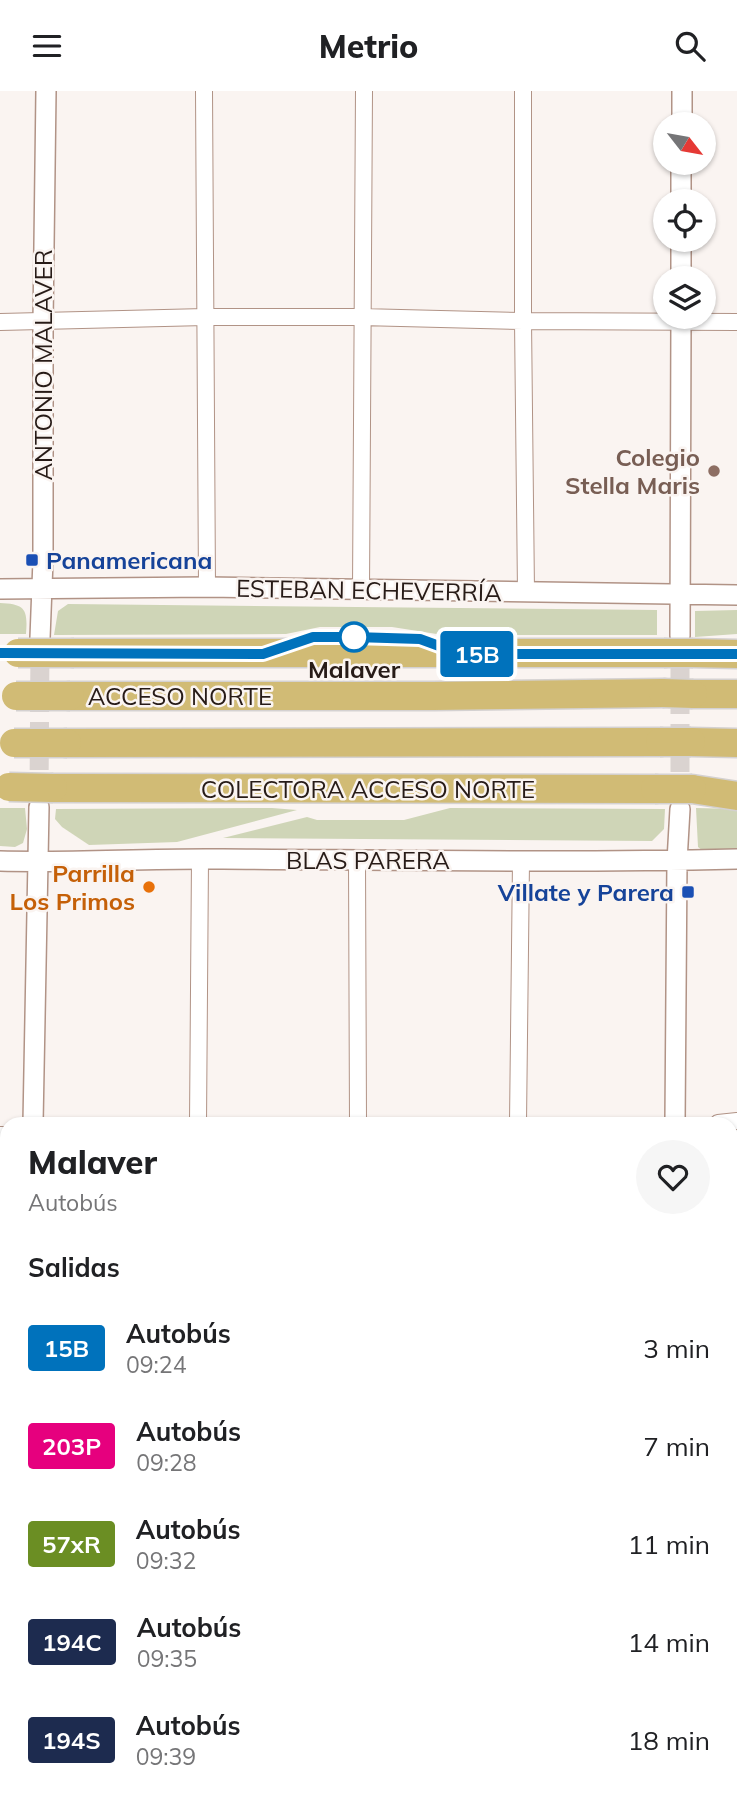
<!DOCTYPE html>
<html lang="es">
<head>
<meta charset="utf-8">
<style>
  :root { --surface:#fff; --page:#f6f6f6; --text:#202124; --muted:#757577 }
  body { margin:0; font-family:Mulish,sans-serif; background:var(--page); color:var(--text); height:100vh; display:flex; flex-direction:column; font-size:26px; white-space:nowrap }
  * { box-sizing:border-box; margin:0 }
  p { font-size:23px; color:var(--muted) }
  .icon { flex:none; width:38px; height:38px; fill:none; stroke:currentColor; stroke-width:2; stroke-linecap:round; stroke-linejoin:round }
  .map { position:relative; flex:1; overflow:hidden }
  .drawer { position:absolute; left:0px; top:1026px; width:738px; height:688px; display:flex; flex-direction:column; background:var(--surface); border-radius:21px 21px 0 0; box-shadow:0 2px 5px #0004 }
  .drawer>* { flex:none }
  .badge { padding:0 14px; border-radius:5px; font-size:24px; line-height:46px }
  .needle { width:46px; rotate:121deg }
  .tools { position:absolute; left:653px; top:21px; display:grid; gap:14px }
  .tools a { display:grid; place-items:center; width:63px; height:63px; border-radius:50%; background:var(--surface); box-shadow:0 2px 5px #0004; font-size:35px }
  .map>.badge { position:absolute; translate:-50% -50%; box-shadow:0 0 0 4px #fff }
  h2 { padding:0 28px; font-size:26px; line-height:63px }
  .round { display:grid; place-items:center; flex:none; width:74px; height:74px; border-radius:37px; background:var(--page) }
  .headline { display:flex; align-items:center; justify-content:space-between; height:119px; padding:0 28px }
  h1 { font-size:33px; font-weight:800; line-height:52px }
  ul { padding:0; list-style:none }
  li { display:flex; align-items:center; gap:21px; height:98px; padding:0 28px }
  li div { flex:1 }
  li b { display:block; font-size:26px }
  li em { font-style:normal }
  li .badge { min-width:77px; font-weight:700; text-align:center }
  header { display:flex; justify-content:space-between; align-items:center; height:91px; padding:0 28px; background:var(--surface); font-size:32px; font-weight:800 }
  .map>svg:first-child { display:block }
</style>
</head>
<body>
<header><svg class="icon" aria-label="menu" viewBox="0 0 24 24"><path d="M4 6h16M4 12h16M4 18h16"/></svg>Metrio<svg class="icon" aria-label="search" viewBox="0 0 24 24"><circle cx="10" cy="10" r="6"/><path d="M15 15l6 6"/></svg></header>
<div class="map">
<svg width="737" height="1712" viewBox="0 0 737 1712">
  <rect width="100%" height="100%" fill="#faf4f1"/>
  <!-- green -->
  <path fill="#cfd5b7" d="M0,512C25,513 28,518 26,543H0Z
    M68,513L657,519V544H443L392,536H320L286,543L54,544L58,520Z
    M737,519V543L695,546V520Z
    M0,717H25L27,738L23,752L15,756L0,755Z
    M272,717L297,719L177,751L89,754L62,736L55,728L56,718Z
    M450,717L665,718L664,738L652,750L223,747L307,726L317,729H404Z
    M696,717L737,718V759L703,760L698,756Z"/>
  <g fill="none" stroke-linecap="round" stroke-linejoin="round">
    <!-- tertiary-tunnel -->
    <path stroke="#dad3d0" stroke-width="19" stroke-dasharray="19 10" stroke-linecap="butt" d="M39,708L40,552
      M680,710V551"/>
    <!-- minor casing -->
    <g stroke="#b19386" stroke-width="18">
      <path id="minor" d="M204,0L207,496
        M523,0V230L526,501
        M0,231L205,226H361L523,230L737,231
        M361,499L364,0
        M357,769L358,1032
        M198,1032L200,768
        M518,1032L521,770
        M718,1032L737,1030
        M0,1044H7
        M732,1257H737
        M0,1310H7
        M732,1517H737
        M0,1578L7,1579
        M193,1712V1706
        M348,1712V1706
        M510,1712V1706"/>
    </g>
    <!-- tertiary casing -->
    <g stroke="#b19386" stroke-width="22">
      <path id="tertiary" d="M682,33V0
        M681,110V72
        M681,187V149
        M0,498L207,496L737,504
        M680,545L681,226
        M40,547L43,469V231L46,0
        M0,770C74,772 148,767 223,768C394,769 566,772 737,768
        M33,1032L39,716
        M675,1032L677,770L680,718
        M27,1712V1706
        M670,1712V1706"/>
    </g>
    <!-- motorway casing -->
    <g stroke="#d4d1d1" stroke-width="31">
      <path id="motorway" d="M74,562H664
        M693,562L737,563
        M693,603H737
        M70,605H434L663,602
        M691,651L737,652
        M67,652L660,651
        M53,697L655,698
        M692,698L737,705"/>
    </g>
    <!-- minor -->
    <use href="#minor" stroke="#fff" stroke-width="16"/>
    <!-- tertiary -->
    <use href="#tertiary" stroke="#fff" stroke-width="19"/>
    <!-- motorway -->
    <use href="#motorway" stroke="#d1bb75" stroke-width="28"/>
    <!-- motorway-bridge casing -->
    <g stroke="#d4d1d1" stroke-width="31" stroke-linecap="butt">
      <path id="motorway-bridge" d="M18,562H74
        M664,562H693
        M663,602L693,603
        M16,605H70
        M660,651H691
        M14,652H67
        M9,696L53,697
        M655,698H692"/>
    </g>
    <!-- motorway-bridge -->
    <use href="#motorway-bridge" stroke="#d1bb75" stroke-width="28"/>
  </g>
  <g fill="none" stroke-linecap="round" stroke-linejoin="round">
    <!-- line casing -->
    <g stroke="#fff" stroke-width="16">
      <path id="line" d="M0,562L263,563L313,546H354L420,548L461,563H737"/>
    </g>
    <!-- line -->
    <use href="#line" stroke="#0072bc" stroke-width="10"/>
  </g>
  <!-- markers -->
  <circle fill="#8d6e63" stroke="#faf4f1" stroke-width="2.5" cx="714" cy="380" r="7"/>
  <g fill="#1a4fb4" stroke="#faf4f1" stroke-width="2.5">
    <rect x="25" y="462" width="14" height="14" rx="3.5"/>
    <rect x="681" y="794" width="14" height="14" rx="3.5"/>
  </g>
  <circle fill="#fff" stroke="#0072bc" stroke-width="3.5" cx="354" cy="546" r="14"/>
  <circle fill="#e8710a" stroke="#faf4f1" stroke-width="2.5" cx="149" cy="796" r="7"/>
  <g text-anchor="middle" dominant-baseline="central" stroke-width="5" stroke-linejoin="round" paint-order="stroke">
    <!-- street labels -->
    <g font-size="24" fill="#271b17" stroke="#faf4f1">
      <text transform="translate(43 274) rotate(-90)">ANTONIO MALAVER</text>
      <text transform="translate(369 499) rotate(1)">ESTEBAN ECHEVERRÍA</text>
      <text x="180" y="605">ACCESO NORTE</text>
      <text x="368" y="698">COLECTORA ACCESO NORTE</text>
      <text x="368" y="769">BLAS PARERA</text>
    </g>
    <!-- education labels -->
    <g font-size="24" font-weight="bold" fill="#785e54" stroke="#faf4f1" text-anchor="end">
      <text x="700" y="366">Colegio<tspan x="700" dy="28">Stella Maris</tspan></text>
    </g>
    <!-- transit labels -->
    <g font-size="24" font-weight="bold" fill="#164399" stroke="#faf4f1" text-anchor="start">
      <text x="46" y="469">Panamericana</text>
      <text x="674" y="801" text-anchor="end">Villate y Parera</text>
    </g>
    <!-- stop labels -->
    <g font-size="24" font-weight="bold" fill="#271b17" stroke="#faf4f1">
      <text x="354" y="578">Malaver</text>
    </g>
    <!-- food labels -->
    <g font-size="24" font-weight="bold" fill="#c56008" stroke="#faf4f1" text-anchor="end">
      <text x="135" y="782">Parrilla<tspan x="135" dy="28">Los Primos</tspan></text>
    </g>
  </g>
</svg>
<div class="tools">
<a><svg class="needle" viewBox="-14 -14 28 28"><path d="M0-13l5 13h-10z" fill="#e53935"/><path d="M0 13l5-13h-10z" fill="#757577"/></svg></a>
<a><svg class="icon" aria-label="locate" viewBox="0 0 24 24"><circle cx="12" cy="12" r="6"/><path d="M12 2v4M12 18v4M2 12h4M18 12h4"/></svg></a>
<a><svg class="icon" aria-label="layers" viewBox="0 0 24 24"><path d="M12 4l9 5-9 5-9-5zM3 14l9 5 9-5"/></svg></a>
</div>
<b class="badge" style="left:477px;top:563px;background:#0072bc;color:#fff">15B</b>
<section class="drawer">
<div class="headline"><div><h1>Malaver</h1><p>Autobús</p></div><a class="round"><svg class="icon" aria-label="heart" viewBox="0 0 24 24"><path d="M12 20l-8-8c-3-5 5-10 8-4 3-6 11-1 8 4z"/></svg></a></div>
<h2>Salidas</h2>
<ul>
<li><span class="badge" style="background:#0072bc;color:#fff">15B</span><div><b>Autobús</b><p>09:24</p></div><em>3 min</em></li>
<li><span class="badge" style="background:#e6007e;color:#fff">203P</span><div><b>Autobús</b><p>09:28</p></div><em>7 min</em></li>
<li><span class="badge" style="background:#6b8e23;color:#fff">57xR</span><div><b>Autobús</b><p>09:32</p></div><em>11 min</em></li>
<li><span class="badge" style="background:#1d2b4f;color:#fff">194C</span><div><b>Autobús</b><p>09:35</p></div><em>14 min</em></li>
<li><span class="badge" style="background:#1d2b4f;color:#fff">194S</span><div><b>Autobús</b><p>09:39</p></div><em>18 min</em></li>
</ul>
</section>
</div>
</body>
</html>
